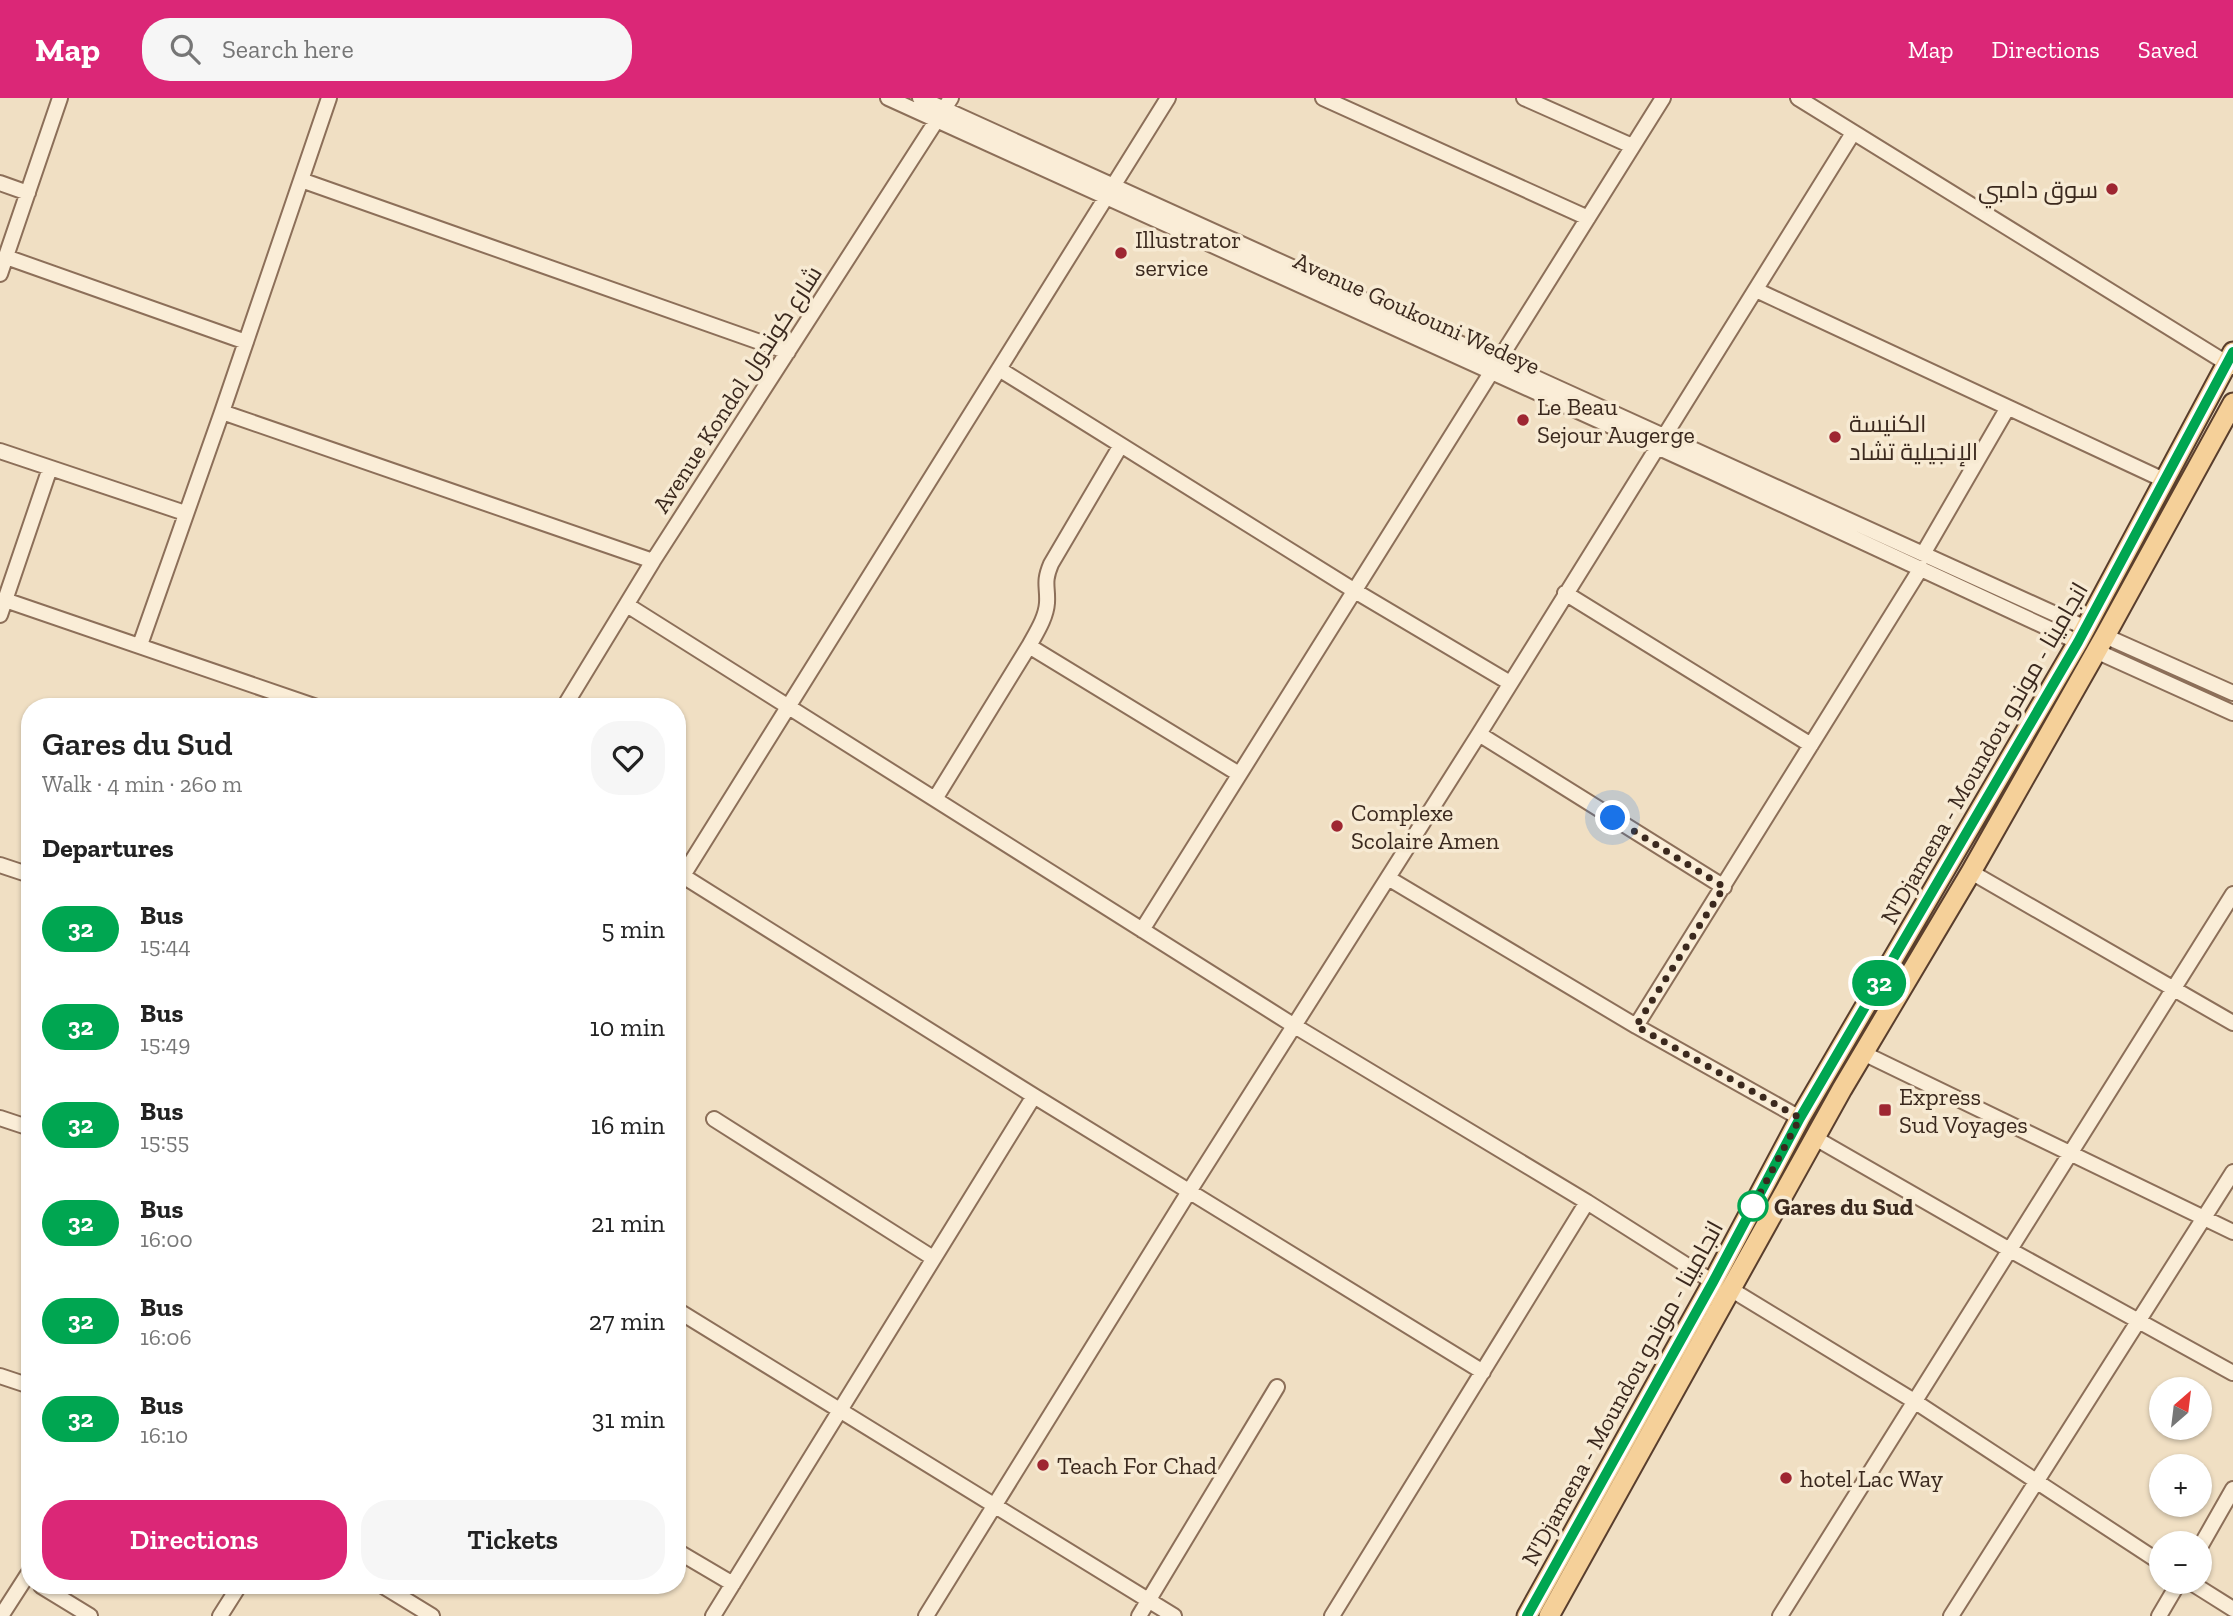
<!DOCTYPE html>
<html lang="en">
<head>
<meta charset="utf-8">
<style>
  :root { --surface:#fff; --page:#f6f6f6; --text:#222; --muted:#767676; --accent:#db2777 }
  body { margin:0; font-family:"Zilla Slab",Cairo,serif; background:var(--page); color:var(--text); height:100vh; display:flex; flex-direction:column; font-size:26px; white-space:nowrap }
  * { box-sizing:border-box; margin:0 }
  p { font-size:23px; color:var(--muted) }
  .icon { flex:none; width:38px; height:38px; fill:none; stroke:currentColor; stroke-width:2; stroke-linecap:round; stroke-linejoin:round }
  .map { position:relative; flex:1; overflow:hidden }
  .sheet { position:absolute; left:21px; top:600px; width:665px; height:896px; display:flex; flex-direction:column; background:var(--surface); border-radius:28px; box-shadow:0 2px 5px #0004 }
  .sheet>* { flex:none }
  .badge { padding:0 14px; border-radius:23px; font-size:24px; line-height:46px }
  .needle { width:46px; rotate:28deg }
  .controls { position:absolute; left:2149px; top:1279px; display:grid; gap:14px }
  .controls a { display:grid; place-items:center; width:63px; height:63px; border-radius:50%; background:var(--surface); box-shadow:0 2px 5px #0004; font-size:35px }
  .you { position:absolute; width:35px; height:35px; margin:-18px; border:5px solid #fff; border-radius:50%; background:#1a73e8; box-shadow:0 0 0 10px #1a73e833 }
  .map>.badge { position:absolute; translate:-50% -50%; box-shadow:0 0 0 4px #fff }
  h2 { padding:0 21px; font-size:26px; line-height:63px }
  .round { display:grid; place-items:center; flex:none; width:74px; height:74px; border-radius:28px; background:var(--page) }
  .overview { display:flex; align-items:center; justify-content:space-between; height:119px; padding:0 21px }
  h1 { font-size:33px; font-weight:600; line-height:52px }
  .button { display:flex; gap:14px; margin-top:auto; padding:14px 21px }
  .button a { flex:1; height:80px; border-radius:28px; background:var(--accent); color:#fff; font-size:28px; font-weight:600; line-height:80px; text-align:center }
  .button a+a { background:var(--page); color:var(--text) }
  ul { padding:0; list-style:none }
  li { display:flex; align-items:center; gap:21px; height:98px; padding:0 21px }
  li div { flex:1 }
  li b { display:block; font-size:26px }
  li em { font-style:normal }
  li .badge { min-width:77px; font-weight:700; text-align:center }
  header { display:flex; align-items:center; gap:42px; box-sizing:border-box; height:98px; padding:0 35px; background:var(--accent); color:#fff }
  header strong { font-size:33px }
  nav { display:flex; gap:38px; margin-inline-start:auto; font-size:24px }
  .search { width:490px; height:63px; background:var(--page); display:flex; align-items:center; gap:18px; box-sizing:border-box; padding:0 24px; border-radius:28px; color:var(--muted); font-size:26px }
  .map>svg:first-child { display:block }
</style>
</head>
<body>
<header>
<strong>Map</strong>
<div class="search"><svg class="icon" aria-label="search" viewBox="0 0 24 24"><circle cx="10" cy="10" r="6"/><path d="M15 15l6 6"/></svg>Search here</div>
<nav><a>Map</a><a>Directions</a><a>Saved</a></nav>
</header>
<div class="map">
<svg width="2233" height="1518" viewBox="0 0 2233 1518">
  <rect width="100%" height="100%" fill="#f0dfc3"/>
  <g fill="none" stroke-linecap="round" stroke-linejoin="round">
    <!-- minor casing -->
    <g stroke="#8c6f59" stroke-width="18">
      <path id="minor" d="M888,0L1712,374L2078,544
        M920,0L2086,530
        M1323,0L1588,120
        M1524,0L1632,48
        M1798,0L2233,269
        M301,82L788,254
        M0,85L28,95
        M6,159L246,244
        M0,176L60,0
        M1756,192L2166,383
        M999,271L1355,493L1510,585
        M222,314L653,463
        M0,353L185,415
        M1923,456L2007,311
        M1565,495L1811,647
        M5,502L317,609
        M627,507L1293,927L1587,1104L1713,1184
        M0,517L50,370
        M2105,538L2233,595
        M140,547L222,314L329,0
        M1029,548L1239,676
        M2096,553L2233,615
        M564,609L653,463L951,0
        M1479,636L1724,789
        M935,701L1029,548C1036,535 1046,520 1047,505C1048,488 1043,485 1051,466L1121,347
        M0,767L30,777
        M1971,774L2233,925
        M683,778L1034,998L1483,1274
        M1388,780L1636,928L1800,1020
        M677,787L1168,0
        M1142,832L1663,0
        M1636,928L1921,470
        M1863,955L2233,1134
        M0,1020L30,1030
        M714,1021L933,1160
        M1815,1040L2010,1152L2233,1275
        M1732,1192L1914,1303L2161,1465
        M677,1212L1174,1518
        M0,1278L30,1288
        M2200,1449L2233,1391
        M677,1453L733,1486
        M2190,1484L2233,1511
        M41,1488L90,1518
        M383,1488L432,1518
        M1,1518L30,1473
        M220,1518L239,1488
        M713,1518L1034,998
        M926,1518L1190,1092L1479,636L1853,35
        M1139,1518L1277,1289
        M1332,1518L1587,1104
        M1780,1518L2233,796
        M1951,1518L2233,1074
        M2159,1518L2179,1484"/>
    </g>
    <!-- major casing -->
    <g stroke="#593e2d" stroke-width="23">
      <path id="major" d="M1527,1518L1713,1184L1800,1020L2078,544L2233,254
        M1549,1518L1842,991L1971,774L2105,538L2233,305"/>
    </g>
    <!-- minor -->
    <use href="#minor" stroke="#faedd7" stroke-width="14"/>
    <!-- major -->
    <use href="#major" stroke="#f5d099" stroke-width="19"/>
  </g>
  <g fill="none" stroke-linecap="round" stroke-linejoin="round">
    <!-- line casing -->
    <g stroke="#fff" stroke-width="16">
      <path id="line" d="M1527,1518L1713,1184L1800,1020L2078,544L2233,254"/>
    </g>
    <!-- line -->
    <use href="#line" stroke="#00a651" stroke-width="10"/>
    <!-- walk -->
    <path stroke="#3b291e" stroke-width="7" stroke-dasharray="0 12.6" d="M1613,720L1724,789L1636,928L1800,1020L1750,1114L1753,1108"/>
  </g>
  <!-- markers -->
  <g fill="#9e2631" stroke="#f7ead3" stroke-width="2.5">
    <circle cx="2112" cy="91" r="7"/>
    <circle cx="1121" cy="155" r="7"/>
    <circle cx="1523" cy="322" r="7"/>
    <circle cx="1835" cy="339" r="7"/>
    <circle cx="1337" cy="728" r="7"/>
    <rect x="1878" y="1005" width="14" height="14" rx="3.5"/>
    <circle cx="1043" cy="1367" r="7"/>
    <circle cx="1786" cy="1380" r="7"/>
  </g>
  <circle fill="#fff" stroke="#00a651" stroke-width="3.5" cx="1753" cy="1108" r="14"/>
  <g text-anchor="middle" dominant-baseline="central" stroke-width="7" stroke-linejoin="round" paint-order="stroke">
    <!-- poi labels -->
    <g font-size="24" fill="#3b291e" stroke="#f7ead3" text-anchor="start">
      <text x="2098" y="91" text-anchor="end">سوق دامبي</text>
      <text x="1135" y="141">Illustrator<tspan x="1135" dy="28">service</tspan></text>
      <text x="1537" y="308">Le Beau<tspan x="1537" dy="28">Sejour Augerge</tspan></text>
      <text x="1849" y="325">الكنيسة<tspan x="1849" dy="28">الإنجيلية تشاد</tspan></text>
      <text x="1351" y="714">Complexe<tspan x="1351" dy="28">Scolaire Amen</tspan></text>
      <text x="1899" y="998">Express<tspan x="1899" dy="28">Sud Voyages</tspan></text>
      <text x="1057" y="1367">Teach For Chad</text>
      <text x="1800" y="1380">hotel Lac Way</text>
    </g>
    <!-- street labels -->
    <g font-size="24" fill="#3b291e" stroke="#f7ead3">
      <text transform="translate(1417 215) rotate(24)">Avenue Goukouni Wedeye</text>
      <text transform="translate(737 291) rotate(-57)">Avenue Kondol شارع كوندول</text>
      <text transform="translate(1984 655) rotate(-60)">N'Djamena - Moundou انجامينا - موندو</text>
      <text transform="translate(1622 1295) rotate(-61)">N'Djamena - Moundou انجامينا - موندو</text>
    </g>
    <!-- stop labels -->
    <g font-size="24" font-weight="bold" fill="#3b291e" stroke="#f7ead3" text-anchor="start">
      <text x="1774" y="1108">Gares du Sud</text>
    </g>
  </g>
</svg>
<div class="controls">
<a><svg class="needle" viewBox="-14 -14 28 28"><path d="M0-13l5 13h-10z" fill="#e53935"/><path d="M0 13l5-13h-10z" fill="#767676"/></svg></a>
<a>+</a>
<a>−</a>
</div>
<div class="you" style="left:1613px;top:720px"></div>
<b class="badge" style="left:1879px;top:885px;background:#00a651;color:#fff">32</b>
<section class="sheet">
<div class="overview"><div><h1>Gares du Sud</h1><p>Walk · 4 min · 260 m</p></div><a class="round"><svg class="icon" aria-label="heart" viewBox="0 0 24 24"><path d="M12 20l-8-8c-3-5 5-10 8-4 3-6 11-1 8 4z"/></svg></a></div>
<h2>Departures</h2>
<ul>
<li><span class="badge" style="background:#00a651;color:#fff">32</span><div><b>Bus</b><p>15:44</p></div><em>5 min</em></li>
<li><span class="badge" style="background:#00a651;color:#fff">32</span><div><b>Bus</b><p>15:49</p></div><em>10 min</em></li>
<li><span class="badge" style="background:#00a651;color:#fff">32</span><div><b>Bus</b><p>15:55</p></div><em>16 min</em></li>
<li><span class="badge" style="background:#00a651;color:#fff">32</span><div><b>Bus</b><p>16:00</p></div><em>21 min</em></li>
<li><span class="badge" style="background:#00a651;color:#fff">32</span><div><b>Bus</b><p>16:06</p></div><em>27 min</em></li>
<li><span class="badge" style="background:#00a651;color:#fff">32</span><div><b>Bus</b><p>16:10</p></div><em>31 min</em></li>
</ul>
<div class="button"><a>Directions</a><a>Tickets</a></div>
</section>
</div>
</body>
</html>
